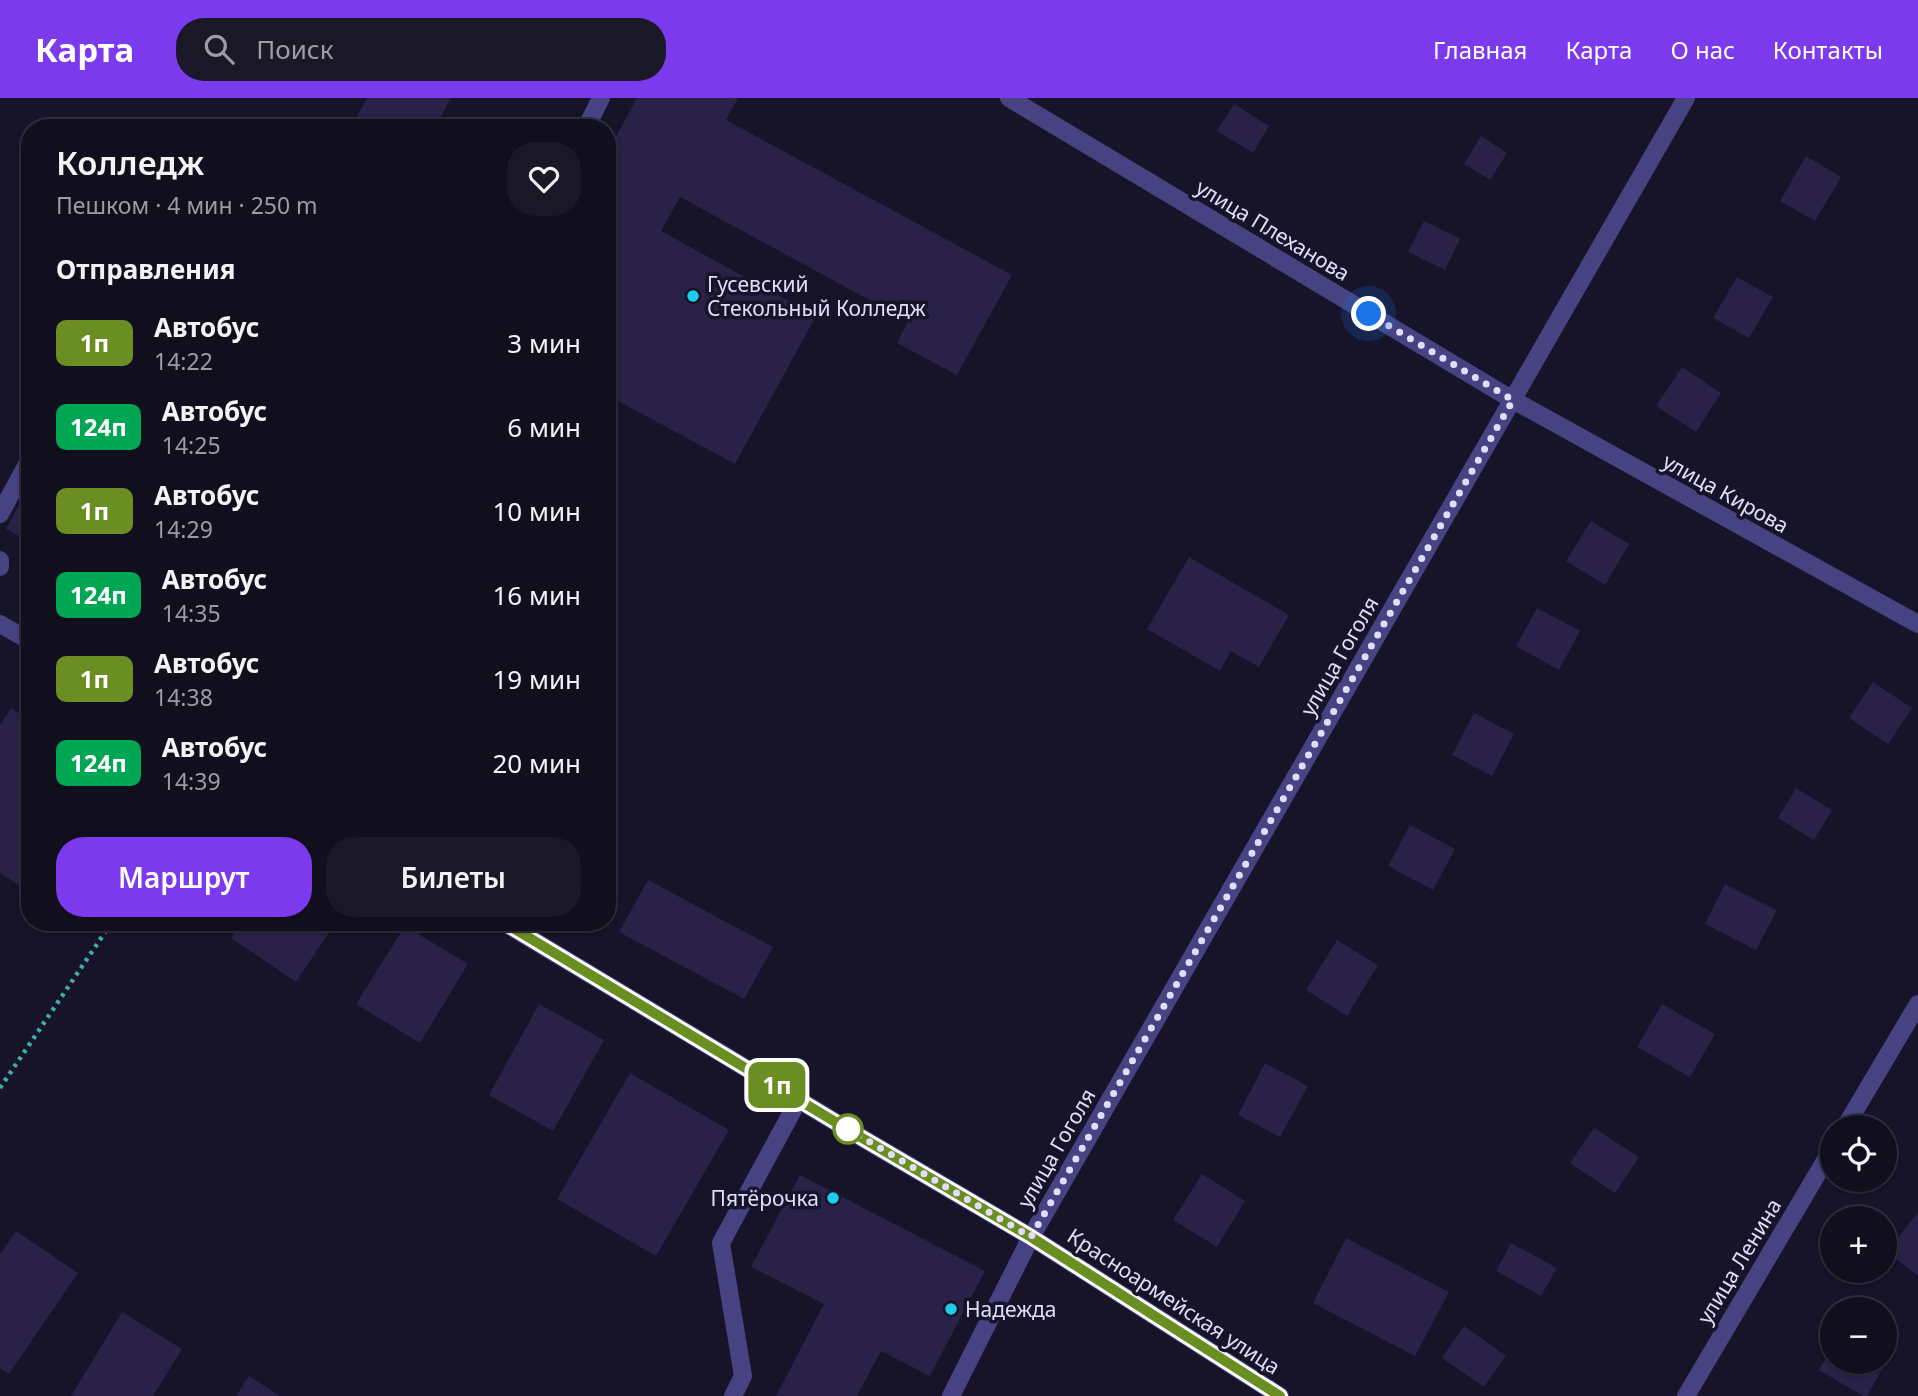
<!DOCTYPE html>
<html lang="ru">
<head>
<meta charset="utf-8">
<style>
  :root { --surface:#110e1e; --page:#1a1727; --text:#f1f3f6; --muted:#9c9ca4; --line:#302e3c; --accent:#7c3aed }
  body { margin:0; font-family:"Noto Sans",sans-serif; background:var(--page); color:var(--text); height:100vh; display:flex; flex-direction:column; font-size:26px; white-space:nowrap }
  * { box-sizing:border-box; margin:0 }
  p { font-size:23px; color:var(--muted) }
  .icon { flex:none; width:38px; height:38px; fill:none; stroke:currentColor; stroke-width:2; stroke-linecap:round; stroke-linejoin:round }
  .map { position:relative; flex:1; overflow:hidden }
  .panel { position:absolute; left:21px; top:21px; width:595px; height:812px; display:flex; flex-direction:column; background:var(--surface); border-radius:28px; box-shadow:0 2px 5px #0004,0 0 0 2px var(--line) }
  .panel>* { flex:none }
  .badge { padding:0 14px; border-radius:10px; font-size:24px; line-height:46px }
  .fabs { position:absolute; left:1820px; top:1017px; display:grid; gap:14px }
  .fabs a { display:grid; place-items:center; width:77px; height:77px; border-radius:50%; background:var(--surface); box-shadow:0 2px 5px #0004,0 0 0 2px var(--line); font-size:35px }
  .you { position:absolute; width:35px; height:35px; margin:-18px; border:5px solid #fff; border-radius:50%; background:#1a73e8; box-shadow:0 0 0 10px #1a73e833 }
  .map>.badge { position:absolute; translate:-50% -50%; box-shadow:0 0 0 4px #fff }
  h2 { padding:0 35px; font-size:26px; line-height:63px }
  .round { display:grid; place-items:center; flex:none; width:74px; height:74px; border-radius:28px; background:var(--page) }
  .summary { display:flex; align-items:center; justify-content:space-between; height:119px; padding:0 35px }
  h1 { font-size:33px; font-weight:600; line-height:52px }
  .cta { display:flex; gap:14px; margin-top:auto; padding:14px 35px }
  .cta a { flex:1; height:80px; border-radius:28px; background:var(--accent); color:#fff; font-size:28px; font-weight:600; line-height:80px; text-align:center }
  .cta a+a { background:var(--page); color:var(--text) }
  ul { padding:0; list-style:none }
  li { display:flex; align-items:center; gap:21px; height:84px; padding:0 35px }
  li div { flex:1 }
  li b { display:block; font-size:26px }
  li em { font-style:normal }
  li .badge { min-width:77px; font-weight:700; text-align:center }
  header { display:flex; align-items:center; gap:42px; box-sizing:border-box; height:98px; padding:0 35px; background:var(--accent); color:#fff }
  header strong { font-size:33px }
  nav { display:flex; gap:38px; margin-inline-start:auto; font-size:24px }
  .search { width:490px; height:63px; background:var(--page); display:flex; align-items:center; gap:18px; box-sizing:border-box; padding:0 24px; border-radius:28px; color:var(--muted); font-size:26px }
  .map>svg:first-child { display:block }
</style>
</head>
<body>
<header>
<strong>Карта</strong>
<div class="search"><svg class="icon" aria-label="search" viewBox="0 0 24 24"><circle cx="10" cy="10" r="6"/><path d="M15 15l6 6"/></svg>Поиск</div>
<nav><a>Главная</a><a>Карта</a><a>О нас</a><a>Контакты</a></nav>
</header>
<div class="map">
<svg width="1918" height="1298" viewBox="0 0 1918 1298">
  <rect width="100%" height="100%" fill="#171328"/>
  <!-- building -->
  <path fill="#292147" d="M367,0H451L435,30H351Z
    M637,0H738L726,22L1012,177L957,277L897,245L908,223L680,99L661,133L816,218L735,366L607,297V55Z
    M1234,6L1269,28L1253,55L1217,33Z
    M1481,38L1507,55L1490,82L1464,66Z
    M1806,58L1841,79L1815,123L1780,103Z
    M1424,123L1460,141L1445,172L1408,154Z
    M1737,179L1773,199L1749,240L1713,220Z
    M1682,269L1721,295L1696,334L1656,308Z
    M30,387V444L6,431Z
    M1591,423L1629,446L1605,487L1566,463Z
    M1189,459L1289,517L1259,569L1231,553L1220,573L1147,531Z
    M1537,510L1580,533L1559,572L1516,548Z
    M1873,584L1912,610L1888,646L1849,620Z
    M11,610L30,622V770L19,787L0,775V627Z
    M1474,615L1514,636L1492,678L1452,657Z
    M1796,690L1832,712L1814,742L1778,720Z
    M1410,727L1455,751L1433,792L1388,768Z
    M607,761L616,766L607,782Z
    M648,782L773,849L744,901L619,834Z
    M1725,786L1777,812L1756,852L1705,826Z
    M242,824H336L296,884L231,840Z
    M405,828L468,866L420,945L356,906Z
    M1337,842L1378,867L1347,918L1306,892Z
    M539,906L604,942L553,1033L489,997Z
    M1662,906L1715,936L1690,979L1637,949Z
    M1265,965L1308,988L1280,1039L1238,1017Z
    M630,975L729,1032L656,1158L557,1101Z
    M1594,1030L1639,1059L1615,1095L1570,1065Z
    M1202,1076L1245,1103L1217,1149L1173,1122Z
    M800,1077L985,1173L930,1278L881,1253L857,1298H776L824,1206L751,1169Z
    M1918,1114V1178L1887,1154Z
    M16,1133L78,1175L9,1276L0,1270V1156Z
    M1346,1140L1449,1194L1415,1258L1313,1205Z
    M1511,1145L1557,1170L1541,1198L1496,1173Z
    M122,1214L182,1251L153,1298H71Z
    M1464,1228L1506,1258L1484,1289L1442,1260Z
    M1832,1249V1264H1885V1252L1891,1256L1867,1298H1863L1819,1272Z
    M249,1278L280,1298H236Z"/>
  <g fill="none" stroke-linecap="round" stroke-linejoin="round">
    <!-- path -->
    <path stroke="#3dafab" stroke-width="4.5" stroke-dasharray="3.5 5" stroke-linecap="butt" d="M0,990L112,824"/>
    <!-- minor -->
    <path stroke="#474382" stroke-width="18" d="M1009,0L1513,302L1918,526
      M586,30L601,0
      M0,416L30,361
      M0,462V469
      M0,526L30,543
      M503,824L852,1034L1031,1139L1280,1298
      M1845,1029L1918,906
      M733,1298L743,1278L721,1145L799,1001
      M951,1298L1031,1139L1686,0
      M1686,1298L1832,1051"/>
  </g>
  <g fill="none" stroke-linecap="round" stroke-linejoin="round">
    <!-- line casing -->
    <g stroke="#fff" stroke-width="16">
      <path id="line" d="M503,824L852,1034L1031,1139L1280,1298"/>
    </g>
    <!-- line -->
    <use href="#line" stroke="#6b8e23" stroke-width="10"/>
    <!-- walk -->
    <path stroke="#e1ddfb" stroke-width="7" stroke-dasharray="0 12.6" d="M848,1031L1031,1139L1513,302L1369,216"/>
  </g>
  <!-- markers -->
  <g fill="#1dcee8" stroke="#171328" stroke-width="2.5">
    <circle cx="693" cy="198" r="7"/>
    <circle cx="833" cy="1100" r="7"/>
    <circle cx="951" cy="1211" r="7"/>
  </g>
  <circle fill="#fff" stroke="#6b8e23" stroke-width="3.5" cx="848" cy="1031" r="14"/>
  <g text-anchor="middle" dominant-baseline="central" stroke-width="7" stroke-linejoin="round" paint-order="stroke">
    <!-- street labels -->
    <g font-size="21" fill="#e1ddfb" stroke="#171328">
      <text transform="translate(1273 132) rotate(31)">улица Плеханова</text>
      <text transform="translate(1726 395) rotate(29)">улица Кирова</text>
      <text transform="translate(1339 558) rotate(-60)">улица Гоголя</text>
      <text transform="translate(1056 1050) rotate(-60)">улица Гоголя</text>
      <text transform="translate(1739 1163) rotate(-59)">улица Ленина</text>
      <text transform="translate(1174 1203) rotate(33)">Красноармейская улица</text>
    </g>
    <!-- poi labels -->
    <g font-size="21" fill="#e1ddfb" stroke="#171328" text-anchor="start">
      <text x="707" y="186">Гусевский<tspan x="707" dy="24">Стекольный Колледж</tspan></text>
      <text x="819" y="1100" text-anchor="end">Пятёрочка</text>
      <text x="965" y="1211">Надежда</text>
    </g>
  </g>
</svg>
<div class="fabs">
<a><svg class="icon" aria-label="locate" viewBox="0 0 24 24"><circle cx="12" cy="12" r="6"/><path d="M12 2v4M12 18v4M2 12h4M18 12h4"/></svg></a>
<a>+</a>
<a>−</a>
</div>
<div class="you" style="left:1369px;top:216px"></div>
<b class="badge" style="left:777px;top:987px;background:#6b8e23;color:#fff">1п</b>
<section class="panel">
<div class="summary"><div><h1>Колледж</h1><p>Пешком · 4 мин · 250 m</p></div><a class="round"><svg class="icon" aria-label="heart" viewBox="0 0 24 24"><path d="M12 20l-8-8c-3-5 5-10 8-4 3-6 11-1 8 4z"/></svg></a></div>
<h2>Отправления</h2>
<ul>
<li><span class="badge" style="background:#6b8e23;color:#fff">1п</span><div><b>Автобус</b><p>14:22</p></div><em>3 мин</em></li>
<li><span class="badge" style="background:#00a651;color:#fff">124п</span><div><b>Автобус</b><p>14:25</p></div><em>6 мин</em></li>
<li><span class="badge" style="background:#6b8e23;color:#fff">1п</span><div><b>Автобус</b><p>14:29</p></div><em>10 мин</em></li>
<li><span class="badge" style="background:#00a651;color:#fff">124п</span><div><b>Автобус</b><p>14:35</p></div><em>16 мин</em></li>
<li><span class="badge" style="background:#6b8e23;color:#fff">1п</span><div><b>Автобус</b><p>14:38</p></div><em>19 мин</em></li>
<li><span class="badge" style="background:#00a651;color:#fff">124п</span><div><b>Автобус</b><p>14:39</p></div><em>20 мин</em></li>
</ul>
<div class="cta"><a>Маршрут</a><a>Билеты</a></div>
</section>
</div>
</body>
</html>
